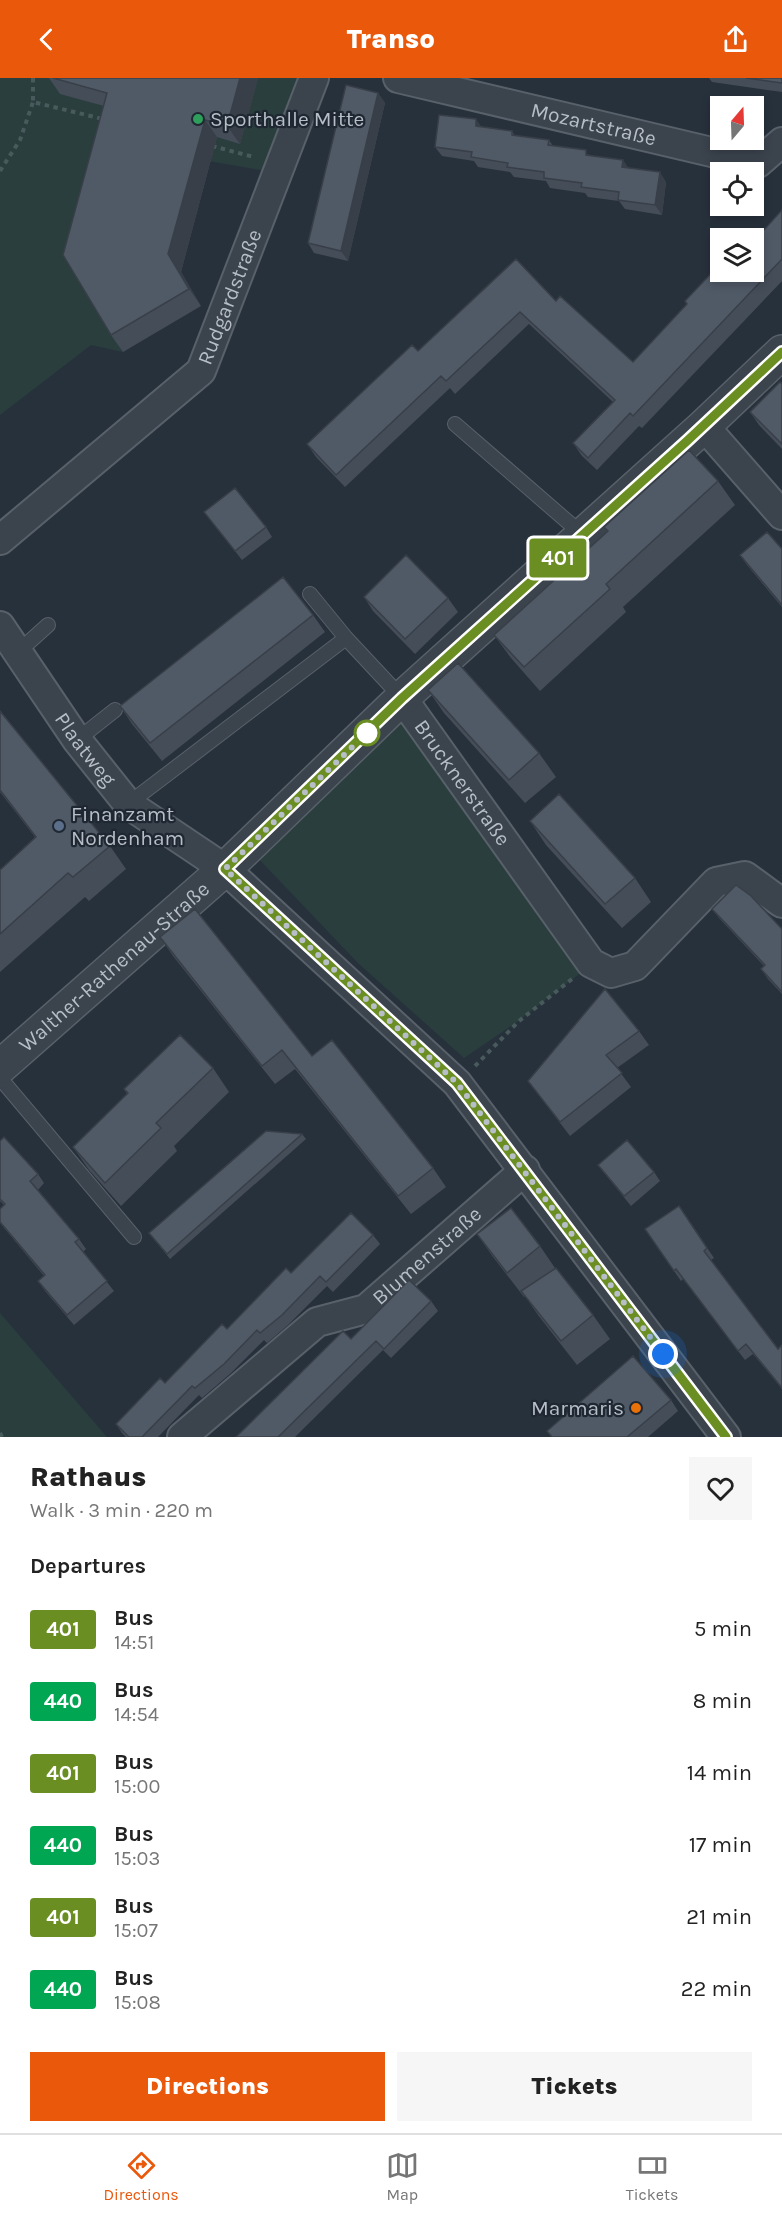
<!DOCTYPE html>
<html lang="en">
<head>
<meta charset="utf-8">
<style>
  :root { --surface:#fff; --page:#f6f6f6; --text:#222; --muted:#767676; --line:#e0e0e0; --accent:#ea580c }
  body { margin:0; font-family:Karla,sans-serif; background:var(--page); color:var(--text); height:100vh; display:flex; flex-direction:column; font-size:22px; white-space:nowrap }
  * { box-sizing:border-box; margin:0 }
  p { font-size:20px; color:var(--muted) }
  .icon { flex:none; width:33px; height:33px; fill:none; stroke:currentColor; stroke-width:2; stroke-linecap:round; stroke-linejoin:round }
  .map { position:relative; height:1359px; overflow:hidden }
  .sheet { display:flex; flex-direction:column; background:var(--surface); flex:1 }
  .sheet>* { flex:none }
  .badge { padding:0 12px; border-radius:4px; font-size:21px; line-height:39px }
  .needle { width:39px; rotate:19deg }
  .tools { position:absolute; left:710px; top:18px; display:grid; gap:12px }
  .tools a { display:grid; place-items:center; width:54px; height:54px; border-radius:0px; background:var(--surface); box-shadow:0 3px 9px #0003; font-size:30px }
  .you { position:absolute; width:30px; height:30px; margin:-15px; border:4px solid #fff; border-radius:50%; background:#1a73e8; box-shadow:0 0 0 9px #1a73e833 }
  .map>.badge { position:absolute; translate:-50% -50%; box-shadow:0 0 0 3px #fff }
  h2 { padding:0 30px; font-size:22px; line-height:54px }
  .round { display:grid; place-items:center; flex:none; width:63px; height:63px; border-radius:0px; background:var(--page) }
  .overview { display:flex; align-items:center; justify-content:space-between; height:102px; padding:0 30px }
  h1 { font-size:28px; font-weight:800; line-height:45px }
  .primary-button { display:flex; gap:12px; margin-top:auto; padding:12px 30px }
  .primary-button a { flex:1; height:69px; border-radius:0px; background:var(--accent); color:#fff; font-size:24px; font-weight:800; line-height:69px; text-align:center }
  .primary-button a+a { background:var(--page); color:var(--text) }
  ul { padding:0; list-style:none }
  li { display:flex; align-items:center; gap:18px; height:72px; padding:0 30px }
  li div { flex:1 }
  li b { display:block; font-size:22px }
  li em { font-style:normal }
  li .badge { min-width:66px; font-weight:700; text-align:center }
  header { display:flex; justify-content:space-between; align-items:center; height:78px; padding:0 30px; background:var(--accent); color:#fff; font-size:27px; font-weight:800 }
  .tab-bar { display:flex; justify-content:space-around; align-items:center; height:84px; border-top:2px solid var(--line); background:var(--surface); font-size:16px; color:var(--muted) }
  .tab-bar a { display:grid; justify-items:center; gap:3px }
  .tab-bar .selected { color:var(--accent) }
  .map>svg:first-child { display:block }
</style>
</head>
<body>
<header><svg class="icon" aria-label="back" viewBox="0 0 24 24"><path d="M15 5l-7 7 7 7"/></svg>Transo<svg class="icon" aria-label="share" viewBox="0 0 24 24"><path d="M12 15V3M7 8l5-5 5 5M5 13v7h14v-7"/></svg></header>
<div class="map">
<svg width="782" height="1359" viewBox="0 0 782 1359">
  <rect width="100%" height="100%" fill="#27313c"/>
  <!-- green -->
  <path fill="#2a3e3e" d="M0,0H314L277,95L111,66L76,195L123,274L91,267L0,337Z
    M404,630L591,887L517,944L464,980L358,885L255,777Z
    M0,1235L107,1359H0Z"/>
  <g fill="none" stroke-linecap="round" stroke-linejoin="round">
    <!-- service casing -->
    <g stroke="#58616a" stroke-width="16">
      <path id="service" d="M455,346L583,457
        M310,516L346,560L402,620
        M18,574L48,547
        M77,662L115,632
        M128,726L346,560
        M0,1000L134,1159"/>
    </g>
    <!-- minor casing -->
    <g stroke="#58616a" stroke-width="32">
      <g id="minor">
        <path id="s1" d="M398,0L758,85L782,64"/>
        <path d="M704,348L782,437"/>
        <path id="s2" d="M0,462L201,293L314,0"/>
        <path id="s3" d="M0,548L77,662L128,726L225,791L457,1005L726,1359"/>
        <path id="s4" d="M402,620L591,885L611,895L635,888L716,804L745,798L782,825"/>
        <path id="s5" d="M182,1359L317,1244L366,1231L525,1092"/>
      </g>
    </g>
    <!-- tertiary casing -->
    <g stroke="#58616a" stroke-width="36">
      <g id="tertiary">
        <path id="s6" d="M0,989L225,791L402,620L704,348L782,274"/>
      </g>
    </g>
    <!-- path -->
    <path stroke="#495a5c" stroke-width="4" stroke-dasharray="4.5 4.5" stroke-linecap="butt" d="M33,0V24L103,41
      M212,68L254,79
      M0,93L20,62L33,24
      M475,988L519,943L572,901
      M0,1355L2,1359"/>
    <!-- service -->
    <use href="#service" stroke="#3b434d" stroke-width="14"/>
    <!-- minor -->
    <use href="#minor" stroke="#3b434d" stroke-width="28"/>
    <!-- tertiary -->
    <use href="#tertiary" stroke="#3b434d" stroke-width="33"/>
  </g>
  <!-- wall -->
  <path fill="#454d59" d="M49,0H258L240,66L217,59L181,194L201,228L123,274L111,257L104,28L60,16Z
    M709,0H782V14L712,4Z
    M378,15L385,25L348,183L314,175L308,165Z
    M482,49L512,53L515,58L549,62L553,68L590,77L629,90L666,104L662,137L625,131L619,123L588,119L585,115L550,110L546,103L514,99L510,94L478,89L474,83L442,78L435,69Z
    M782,132V203L642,350L639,348L597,392L582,378L573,365L613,324L529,246L455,316L450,310L345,409L316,379L307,366L418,273L516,181L556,223L633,284L687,226L685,223L753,194Z
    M782,306V371L759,347L750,334Z
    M718,403L735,427L623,529L626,534L540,613L511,580L494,557L607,454L604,449Z
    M204,434L266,449L272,459L242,482Z
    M782,471V529L747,487L740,477Z
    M364,519L448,520L458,534L415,576L373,533Z
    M313,537L325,554L162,683L132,646L120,628Z
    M428,612L539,675L556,699L525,725L444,635Z
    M0,633L110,768L126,791L89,823L85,819L0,894V792L35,759L0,714Z
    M530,743L635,800L651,824L622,850L546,767Z
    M712,831L782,851V916L768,901L761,891L764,888L719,840Z
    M160,859L312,978L433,1090L446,1109L411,1136L295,991L275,1006L173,878Z
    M639,953L649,967L617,990L631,1009L570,1058L528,1003Z
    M213,990L229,1014L174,1068L177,1073L121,1128L89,1092L73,1069L127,1016L124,1011Z
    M302,1056L306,1061L170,1181L149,1155Z
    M0,1063L38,1096L44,1105L38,1112L79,1161L86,1171L83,1174L114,1213L74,1247L45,1213L38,1203L44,1198L0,1145V1131L4,1127L0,1123Z
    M598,1087L654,1094L660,1103L631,1128L605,1096Z
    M679,1128L714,1180L711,1182L778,1271L782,1267V1311L753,1276L745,1282L683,1201L681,1203L645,1151Z
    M477,1156L540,1168L555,1190L593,1237L610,1261L577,1287L538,1237L525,1218L524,1219L493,1179Z
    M373,1157L380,1166L333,1214L327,1208L288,1247L267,1265L264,1262L231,1295L202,1320L199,1317L158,1359H126L122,1355L116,1346L165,1305L291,1195Z
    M431,1223L438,1233L391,1280L383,1272L295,1359H236L351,1261Z
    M671,1322L678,1333L648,1359H551L547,1353Z"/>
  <!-- shaded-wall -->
  <path fill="#383f48" d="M240,0H258L240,66L227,48Z
    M378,15L385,25L348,183L341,173Z
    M476,41L483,51L476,48Z
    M205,42L217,59L181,194L201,228L189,211L168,176Z
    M623,82L630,92L622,89Z
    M660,94L666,104L662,137L655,127Z"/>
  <!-- building -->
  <path fill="#505a67" stroke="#383f48" stroke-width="1.5" d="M53,0H240L227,48L205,42L168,176L189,211L111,257L63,177L107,15Z
    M746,0H782V5Z
    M346,7L378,15L341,173L308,165Z
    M439,37L476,41V48L512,53V57L549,62L548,67L586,72V77L623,82L622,89L660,94L655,127L618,122L619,114L581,109L582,105L544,100V94L507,89L508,85L471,79L472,74L435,69Z
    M782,132V181L633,338L630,335L588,380L573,365L615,322L520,234L446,303L441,298L336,397L307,366L412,267L418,273L516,181L556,223L560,218L633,284L687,226L685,223L720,186V194H753V164Z
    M780,304L782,306V366L750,334Z
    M689,372L718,403L606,506L610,511L524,589L494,557L608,453L604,449Z
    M235,410L266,449L235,473L204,434Z
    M767,454L782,471V527L740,477Z
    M406,477L448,520L405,561L364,519Z
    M283,499L313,537L150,665L120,628Z
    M458,585L539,675L509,702L428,612Z
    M0,633L110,768L73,799L68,795L0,856V792L36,759L0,712Z
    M559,716L635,800L605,826L530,743Z
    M736,807L751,818L782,851V914L761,891L765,887L712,831Z
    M195,831L312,978L332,962L433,1090L398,1118L282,972L262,988L160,859Z
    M605,911L639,953L606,977L622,995L560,1044L528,1003Z
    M180,957L213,990L156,1045L161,1050L105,1105L73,1069L128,1015L124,1011Z
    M266,1053L302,1056L167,1176L149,1155Z
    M4,1059L38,1096L30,1103L79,1161L75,1164L107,1203L67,1237L38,1203L45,1197L0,1144V1131L5,1126L0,1121V1063Z
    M627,1062L654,1094L624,1118L598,1087Z
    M679,1128L707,1170L704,1173L778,1271L782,1267V1310L746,1266L738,1273L676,1191L674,1193L645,1151Z
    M511,1130L540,1168L507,1195L477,1156Z
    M351,1135L373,1157L326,1204L320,1198L282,1237L260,1255L257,1252L224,1286L195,1310L192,1308L142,1359H129L116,1346L160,1300L165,1305L222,1246L227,1251L286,1190L291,1195Z
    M556,1190L593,1237L561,1263L521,1213Z
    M409,1202L431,1223L384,1271L376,1263L278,1359H236L343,1253L351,1261Z
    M633,1278L671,1322L627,1359H552L547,1353Z"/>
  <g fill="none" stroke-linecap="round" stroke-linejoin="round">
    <!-- line casing -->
    <g stroke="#fff" stroke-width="14">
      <path id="line" d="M726,1359L457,1005L225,791L402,620L687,363L782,274"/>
    </g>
    <!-- line -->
    <use href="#line" stroke="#6b8e23" stroke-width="9"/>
    <!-- walk -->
    <path stroke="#b7bec7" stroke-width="6" stroke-dasharray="0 10.8" d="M367,655L371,651L225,791L457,1005L663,1276"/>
  </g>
  <!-- markers -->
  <circle fill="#2e9e5b" stroke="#1f2832" stroke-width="2" cx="198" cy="41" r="6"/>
  <circle fill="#fff" stroke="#6b8e23" stroke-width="3" cx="367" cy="655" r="12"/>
  <circle fill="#5c6f8a" stroke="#1f2832" stroke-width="2" cx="59" cy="748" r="6"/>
  <circle fill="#e8710a" stroke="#1f2832" stroke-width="2" cx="636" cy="1330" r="6"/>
  <g text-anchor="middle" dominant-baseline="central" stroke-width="4.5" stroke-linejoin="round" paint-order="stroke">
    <!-- poi labels -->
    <g font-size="21" fill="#b7bec7" stroke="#1f2832" text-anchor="start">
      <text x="210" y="41">Sporthalle Mitte</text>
      <text x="71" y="736">Finanzamt<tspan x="71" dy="24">Nordenham</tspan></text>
      <text x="624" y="1330" text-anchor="end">Marmaris</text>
    </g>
    <!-- street labels -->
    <g font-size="21" fill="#b7bec7" stroke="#1f2832">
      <text stroke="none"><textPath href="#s1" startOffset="201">Mozartstraße</textPath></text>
      <text stroke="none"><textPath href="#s2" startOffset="342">Rudgardstraße</textPath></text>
      <text stroke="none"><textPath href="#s3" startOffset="150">Plaatweg</textPath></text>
      <text stroke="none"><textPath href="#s4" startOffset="104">Brucknerstraße</textPath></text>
      <text stroke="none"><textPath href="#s6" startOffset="152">Walther-Rathenau-Straße</textPath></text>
      <text stroke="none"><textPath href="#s5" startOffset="309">Blumenstraße</textPath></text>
    </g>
  </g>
</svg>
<div class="tools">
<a><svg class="needle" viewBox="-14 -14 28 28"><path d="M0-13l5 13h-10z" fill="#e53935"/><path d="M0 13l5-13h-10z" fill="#767676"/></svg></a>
<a><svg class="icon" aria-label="locate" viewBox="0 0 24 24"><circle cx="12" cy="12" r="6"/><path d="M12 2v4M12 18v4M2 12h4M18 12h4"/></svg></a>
<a><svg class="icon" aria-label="layers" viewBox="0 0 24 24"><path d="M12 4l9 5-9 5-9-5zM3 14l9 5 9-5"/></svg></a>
</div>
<div class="you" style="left:663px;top:1276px"></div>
<b class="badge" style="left:558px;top:480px;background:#6b8e23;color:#fff">401</b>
</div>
<section class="sheet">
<div class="overview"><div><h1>Rathaus</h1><p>Walk · 3 min · 220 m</p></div><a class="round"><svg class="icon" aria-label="heart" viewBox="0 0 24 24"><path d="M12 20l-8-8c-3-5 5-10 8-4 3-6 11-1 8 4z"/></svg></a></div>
<h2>Departures</h2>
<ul>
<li><span class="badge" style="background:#6b8e23;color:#fff">401</span><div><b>Bus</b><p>14:51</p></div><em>5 min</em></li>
<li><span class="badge" style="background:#00a651;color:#fff">440</span><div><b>Bus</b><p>14:54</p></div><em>8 min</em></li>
<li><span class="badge" style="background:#6b8e23;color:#fff">401</span><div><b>Bus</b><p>15:00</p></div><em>14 min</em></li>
<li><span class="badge" style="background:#00a651;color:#fff">440</span><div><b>Bus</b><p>15:03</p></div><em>17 min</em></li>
<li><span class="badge" style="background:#6b8e23;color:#fff">401</span><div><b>Bus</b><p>15:07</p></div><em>21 min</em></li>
<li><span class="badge" style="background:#00a651;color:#fff">440</span><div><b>Bus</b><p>15:08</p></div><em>22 min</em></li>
</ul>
<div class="primary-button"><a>Directions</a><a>Tickets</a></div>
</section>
<nav class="tab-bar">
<a class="selected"><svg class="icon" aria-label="directions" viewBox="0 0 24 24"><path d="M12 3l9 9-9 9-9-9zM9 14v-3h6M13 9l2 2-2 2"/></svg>Directions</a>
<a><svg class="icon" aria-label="map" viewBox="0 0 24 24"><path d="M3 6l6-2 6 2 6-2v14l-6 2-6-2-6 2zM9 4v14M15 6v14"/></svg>Map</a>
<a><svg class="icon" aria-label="tickets" viewBox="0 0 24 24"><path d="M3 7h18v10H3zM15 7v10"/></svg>Tickets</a>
</nav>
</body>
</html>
